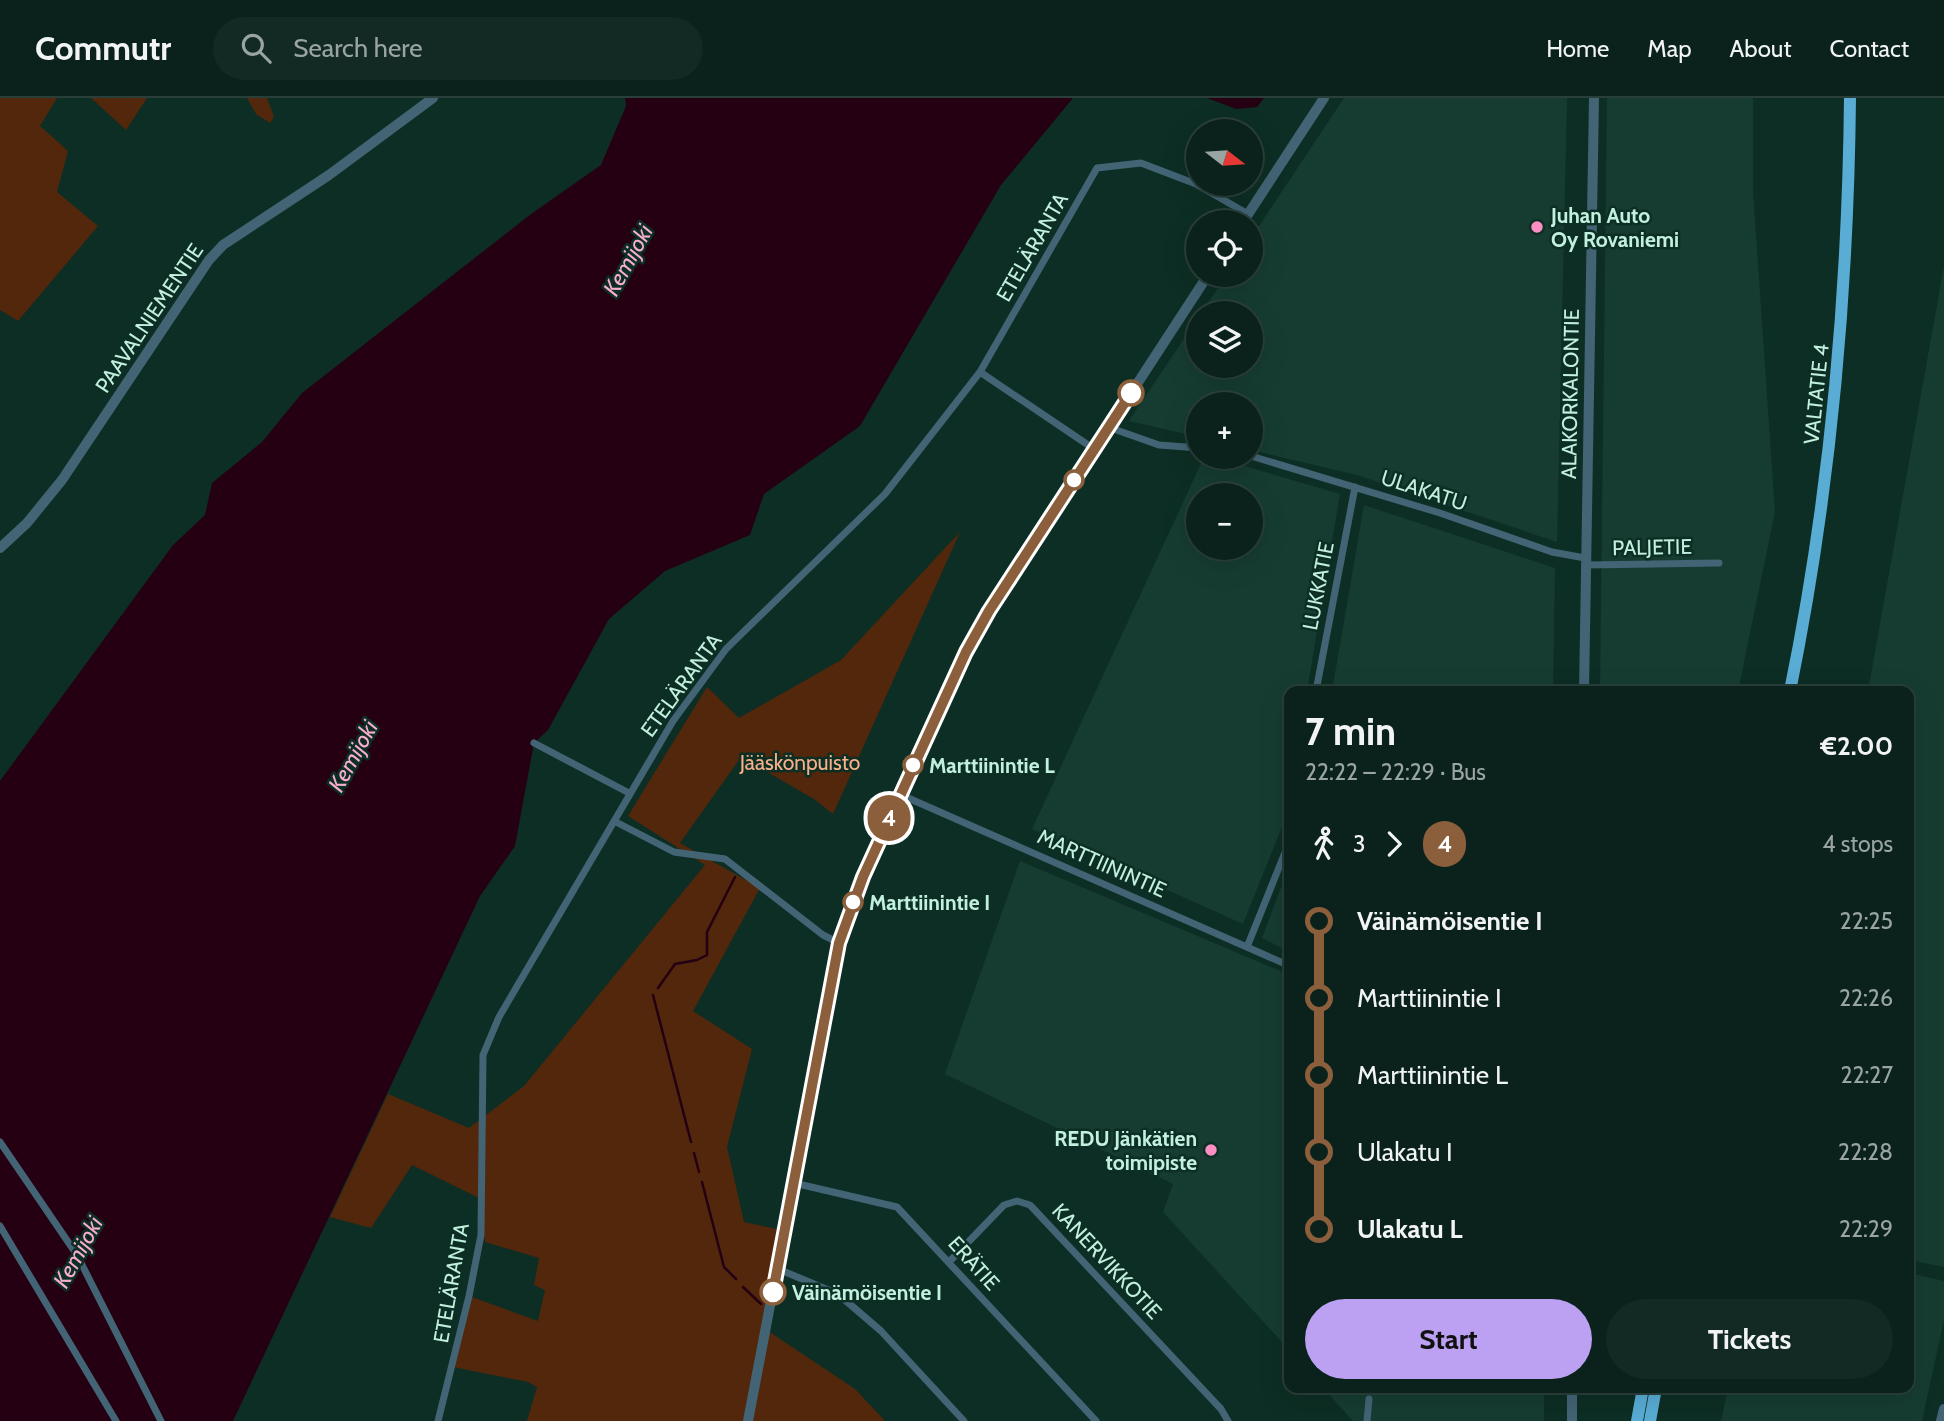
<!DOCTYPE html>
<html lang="en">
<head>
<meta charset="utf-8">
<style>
  :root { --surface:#0a221b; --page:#132a24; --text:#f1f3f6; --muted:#99a4a3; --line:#2a3f3a; --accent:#bca0f2 }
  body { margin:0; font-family:Cabin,sans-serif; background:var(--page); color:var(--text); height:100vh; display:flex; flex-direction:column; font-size:26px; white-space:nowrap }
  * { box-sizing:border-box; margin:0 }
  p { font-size:23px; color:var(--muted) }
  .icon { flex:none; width:38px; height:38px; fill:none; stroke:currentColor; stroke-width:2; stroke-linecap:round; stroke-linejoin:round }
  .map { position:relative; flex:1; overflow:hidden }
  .side { position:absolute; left:1284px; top:588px; width:630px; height:707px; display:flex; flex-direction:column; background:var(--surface); border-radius:14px; box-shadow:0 7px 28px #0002,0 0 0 2px var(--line) }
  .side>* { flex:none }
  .badge { padding:0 14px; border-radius:23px; font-size:24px; line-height:46px }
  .needle { width:46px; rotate:107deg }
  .fabs { position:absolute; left:1186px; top:21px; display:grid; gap:14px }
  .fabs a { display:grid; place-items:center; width:77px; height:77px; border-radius:50%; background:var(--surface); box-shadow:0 7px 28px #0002,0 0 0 2px var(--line); font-size:35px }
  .map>.badge { position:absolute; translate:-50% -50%; box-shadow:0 0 0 4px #fff }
  .legs { display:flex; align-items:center; gap:10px; height:77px; padding:0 21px; font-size:23px }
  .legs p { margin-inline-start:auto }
  .head { display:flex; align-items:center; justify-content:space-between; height:119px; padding:0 21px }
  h1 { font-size:38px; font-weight:800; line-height:52px }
  .cta { display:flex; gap:14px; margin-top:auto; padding:14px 21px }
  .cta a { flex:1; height:80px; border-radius:42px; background:var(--accent); color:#111; font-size:28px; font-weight:800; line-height:80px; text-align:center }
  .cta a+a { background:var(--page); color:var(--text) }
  ul { padding:0 21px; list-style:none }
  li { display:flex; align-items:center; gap:24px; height:77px; font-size:26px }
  li i { display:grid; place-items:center; width:10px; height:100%; margin:0 9px; background:currentColor }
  li i::after { content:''; width:18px; height:18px; margin:-9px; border:5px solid; border-radius:50%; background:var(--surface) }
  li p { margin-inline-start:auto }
  li:first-child i { background:linear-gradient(#0000 50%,currentColor 0) }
  li:last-child i { background:linear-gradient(currentColor 50%,#0000 0) }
  header { display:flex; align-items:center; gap:42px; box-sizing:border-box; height:98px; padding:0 35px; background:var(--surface); border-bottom:2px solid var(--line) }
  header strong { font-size:33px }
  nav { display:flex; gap:38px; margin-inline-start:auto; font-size:24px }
  .search { width:490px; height:63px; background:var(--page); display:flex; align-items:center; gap:18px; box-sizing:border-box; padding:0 24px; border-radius:38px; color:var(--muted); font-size:26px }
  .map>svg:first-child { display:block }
</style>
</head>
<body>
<header>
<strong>Commutr</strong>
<div class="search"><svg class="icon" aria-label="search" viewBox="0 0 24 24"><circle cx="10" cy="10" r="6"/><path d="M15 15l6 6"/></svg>Search here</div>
<nav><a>Home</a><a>Map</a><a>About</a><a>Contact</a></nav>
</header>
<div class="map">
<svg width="1944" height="1323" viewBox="0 0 1944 1323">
  <rect width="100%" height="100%" fill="#0d2e24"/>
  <!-- built -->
  <path fill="#163c31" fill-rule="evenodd" d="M1344,0H1567L1557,444L1357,377L1251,352V306H1199V339L1129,323L1199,218V268H1251V215H1201L1227,177H1251V140Z
    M1607,0H1753V94L1775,414L1738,593H1600Z
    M1944,168V1169L1909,1162V593H1868Z
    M1204,359H1214L1340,396L1307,593H1290V691L1284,724L1243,826L1032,731ZM1251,397V450H1199V397Z
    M1364,407L1555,470L1553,593H1332Z
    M1020,763L1290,877V1253L1163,1114L1173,1086L945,976Z
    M1290,766V854L1262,840Z
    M1909,1175L1944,1183V1222L1922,1323H1721L1728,1290H1909Z
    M1323,1290H1544V1323H1353Z"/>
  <!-- green -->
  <path fill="#52270b" d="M0,0H57L40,28L68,53L57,94L98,128L18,223L0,212Z
    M91,0H147L126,32Z
    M247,0H267L274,19L270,25L256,16Z
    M960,434L833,716L814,701L741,659L680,745L760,790L693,913L752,951L727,1049L744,1124L781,1132L762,1229L855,1291L885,1323H527L537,1289L528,1284L453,1269L469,1198L538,1223L545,1192L534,1187L539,1160L485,1144L481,1101L412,1067L371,1130L330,1119L388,996L469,1030L524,988L705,767L628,718L707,589L739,620L841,562Z"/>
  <!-- water -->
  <path fill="#250013" d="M625,0H1073L1001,87L860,328L764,396L750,437L665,473L609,521L548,632L534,645L515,748L480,798L233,1323H0V683L173,447L205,417L212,385L262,344L302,295L531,116L601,67L626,8Z
    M1207,0H1264L1257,9L1236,11Z"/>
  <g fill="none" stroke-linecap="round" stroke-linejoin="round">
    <!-- stream -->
    <path stroke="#250013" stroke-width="2.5" d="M658,890L675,866L697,862L707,857V834L735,779
      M653,897L691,1044
      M694,1055L699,1074
      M702,1084L724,1169L736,1181
      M743,1189L761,1206"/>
    <!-- minor -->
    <path stroke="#426475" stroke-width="7" d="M980,274L1094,351
      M1108,329L1159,347L1199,350
      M1251,358L1440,415L1552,454L1585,460
      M1586,467L1719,465
      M1316,593L1355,389
      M534,645L629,695
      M899,696L1290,868
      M614,723L674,754L725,761L823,837L839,845
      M1247,849L1290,742
      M0,1044L77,1157L161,1323
      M794,1085L897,1109L1096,1323
      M0,1128L116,1323
      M949,1164L1004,1107L1017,1103L1030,1107L1221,1311L1228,1323
      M778,1171L838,1196L881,1233L964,1323
      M438,1323L469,1198L481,1137L483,957L499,919L673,623L726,551L885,396L980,274L1097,70L1141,65L1196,86L1248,116
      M1367,1323L1369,1301"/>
    <!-- tertiary -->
    <path stroke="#426475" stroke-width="10" d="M1243,124L1324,0
      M0,450L27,425L62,382L209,162L223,147L329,77L433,0
      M1584,593L1594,0
      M748,1323L839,845L871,759L966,554L989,513L1208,177
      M1572,1323V1290
      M1941,1323L1944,1311"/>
    <!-- trunk -->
    <path stroke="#59acd4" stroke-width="12" d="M1790,593C1830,397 1848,200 1850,0
      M1637,1323L1643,1290
      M1650,1323L1656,1290"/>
  </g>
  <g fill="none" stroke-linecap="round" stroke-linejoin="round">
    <!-- line-1 casing -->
    <g stroke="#fff" stroke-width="16">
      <path id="line-1" d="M773,1194L839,845L863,779L966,554L989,513L1131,295"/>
    </g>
    <!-- line-1 -->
    <use href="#line-1" stroke="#8b5e3c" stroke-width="10"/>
  </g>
  <!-- markers -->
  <g fill="#fb8fc3" stroke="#0d2e24" stroke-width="2.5">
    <circle cx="1537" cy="129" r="7"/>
    <circle cx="1211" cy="1052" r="7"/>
  </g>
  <g fill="#fff" stroke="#8b5e3c" stroke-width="3.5">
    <circle cx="1131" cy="295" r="12"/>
    <circle cx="1074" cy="382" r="9"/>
    <circle cx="913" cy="667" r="9"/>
    <circle cx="853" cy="804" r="9"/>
    <circle cx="773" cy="1194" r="12"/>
  </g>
  <g text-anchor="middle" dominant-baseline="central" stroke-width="5" stroke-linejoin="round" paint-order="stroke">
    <!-- poi labels -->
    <g font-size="21" font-weight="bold" fill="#c2f0df" stroke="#0d2e24" text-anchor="start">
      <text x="1551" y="117">Juhan Auto<tspan x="1551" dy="24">Oy Rovaniemi</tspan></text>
      <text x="1197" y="1040" text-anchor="end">REDU Jänkätien<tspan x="1197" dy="24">toimipiste</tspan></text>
    </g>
    <!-- street labels -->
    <g font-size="21" fill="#c2f0df" stroke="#0d2e24">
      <text transform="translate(1032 149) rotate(-60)">ETELÄRANTA</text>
      <text transform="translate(149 220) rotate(-56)">PAAVALNIEMENTIE</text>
      <text transform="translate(1570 296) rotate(-89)">ALAKORKALONTIE</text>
      <text transform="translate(1816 296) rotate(-84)">VALTATIE 4</text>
      <text transform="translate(1424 392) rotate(18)">ULAKATU</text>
      <text transform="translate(1652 449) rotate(-1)">PALJETIE</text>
      <text transform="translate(1318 488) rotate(-79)">LUKKATIE</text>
      <text transform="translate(681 587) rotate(-54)">ETELÄRANTA</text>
      <text transform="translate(1102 765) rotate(24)">MARTTIININTIE</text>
      <text transform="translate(1107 1163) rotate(47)">KANERVIKKOTIE</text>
      <text transform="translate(974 1165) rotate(48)">ERÄTIE</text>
      <text transform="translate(451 1185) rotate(-80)">ETELÄRANTA</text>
    </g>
    <!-- park labels -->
    <g font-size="21" fill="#f7b189" stroke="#0d2e24">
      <text x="800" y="664">Jääskönpuisto</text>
    </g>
    <!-- stop labels -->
    <g font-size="21" font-weight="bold" fill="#c2f0df" stroke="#0d2e24" text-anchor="start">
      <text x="929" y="667">Marttiinintie L</text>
      <text x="869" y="804">Marttiinintie I</text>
      <text x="792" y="1194">Väinämöisentie I</text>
    </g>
    <!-- water labels -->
    <g font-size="23" font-style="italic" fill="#f9add0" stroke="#0d2e24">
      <text transform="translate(628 162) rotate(-61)">Kemijoki</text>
      <text transform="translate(353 658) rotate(-61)">Kemijoki</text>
      <text transform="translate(78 1154) rotate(-61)">Kemijoki</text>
    </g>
  </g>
</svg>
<div class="fabs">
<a><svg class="needle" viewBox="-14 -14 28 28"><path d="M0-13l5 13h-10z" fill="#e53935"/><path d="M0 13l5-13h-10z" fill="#99a4a3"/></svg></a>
<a><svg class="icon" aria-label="locate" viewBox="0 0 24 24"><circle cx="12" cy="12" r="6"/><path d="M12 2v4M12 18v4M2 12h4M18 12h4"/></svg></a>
<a><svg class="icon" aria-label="layers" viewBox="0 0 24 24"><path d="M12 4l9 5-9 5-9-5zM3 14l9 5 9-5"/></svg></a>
<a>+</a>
<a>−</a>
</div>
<b class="badge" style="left:889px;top:720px;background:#8b5e3c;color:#fff">4</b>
<section class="side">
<div class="head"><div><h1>7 min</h1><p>22:22 – 22:29 · Bus</p></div><b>€2.00</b></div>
<div class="legs"><svg class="icon" aria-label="walk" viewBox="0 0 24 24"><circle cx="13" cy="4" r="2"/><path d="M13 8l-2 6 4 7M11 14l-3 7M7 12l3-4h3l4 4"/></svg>3<svg class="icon" aria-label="forward" viewBox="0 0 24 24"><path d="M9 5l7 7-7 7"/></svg><b class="badge" style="background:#8b5e3c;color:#fff">4</b><p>4 stops</p></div>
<ul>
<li><i style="color:#8b5e3c"></i><b>Väinämöisentie I</b><p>22:25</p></li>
<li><i style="color:#8b5e3c"></i><span>Marttiinintie I</span><p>22:26</p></li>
<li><i style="color:#8b5e3c"></i><span>Marttiinintie L</span><p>22:27</p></li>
<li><i style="color:#8b5e3c"></i><span>Ulakatu I</span><p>22:28</p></li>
<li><i style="color:#8b5e3c"></i><b>Ulakatu L</b><p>22:29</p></li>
</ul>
<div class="cta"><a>Start</a><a>Tickets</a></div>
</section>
</div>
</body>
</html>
